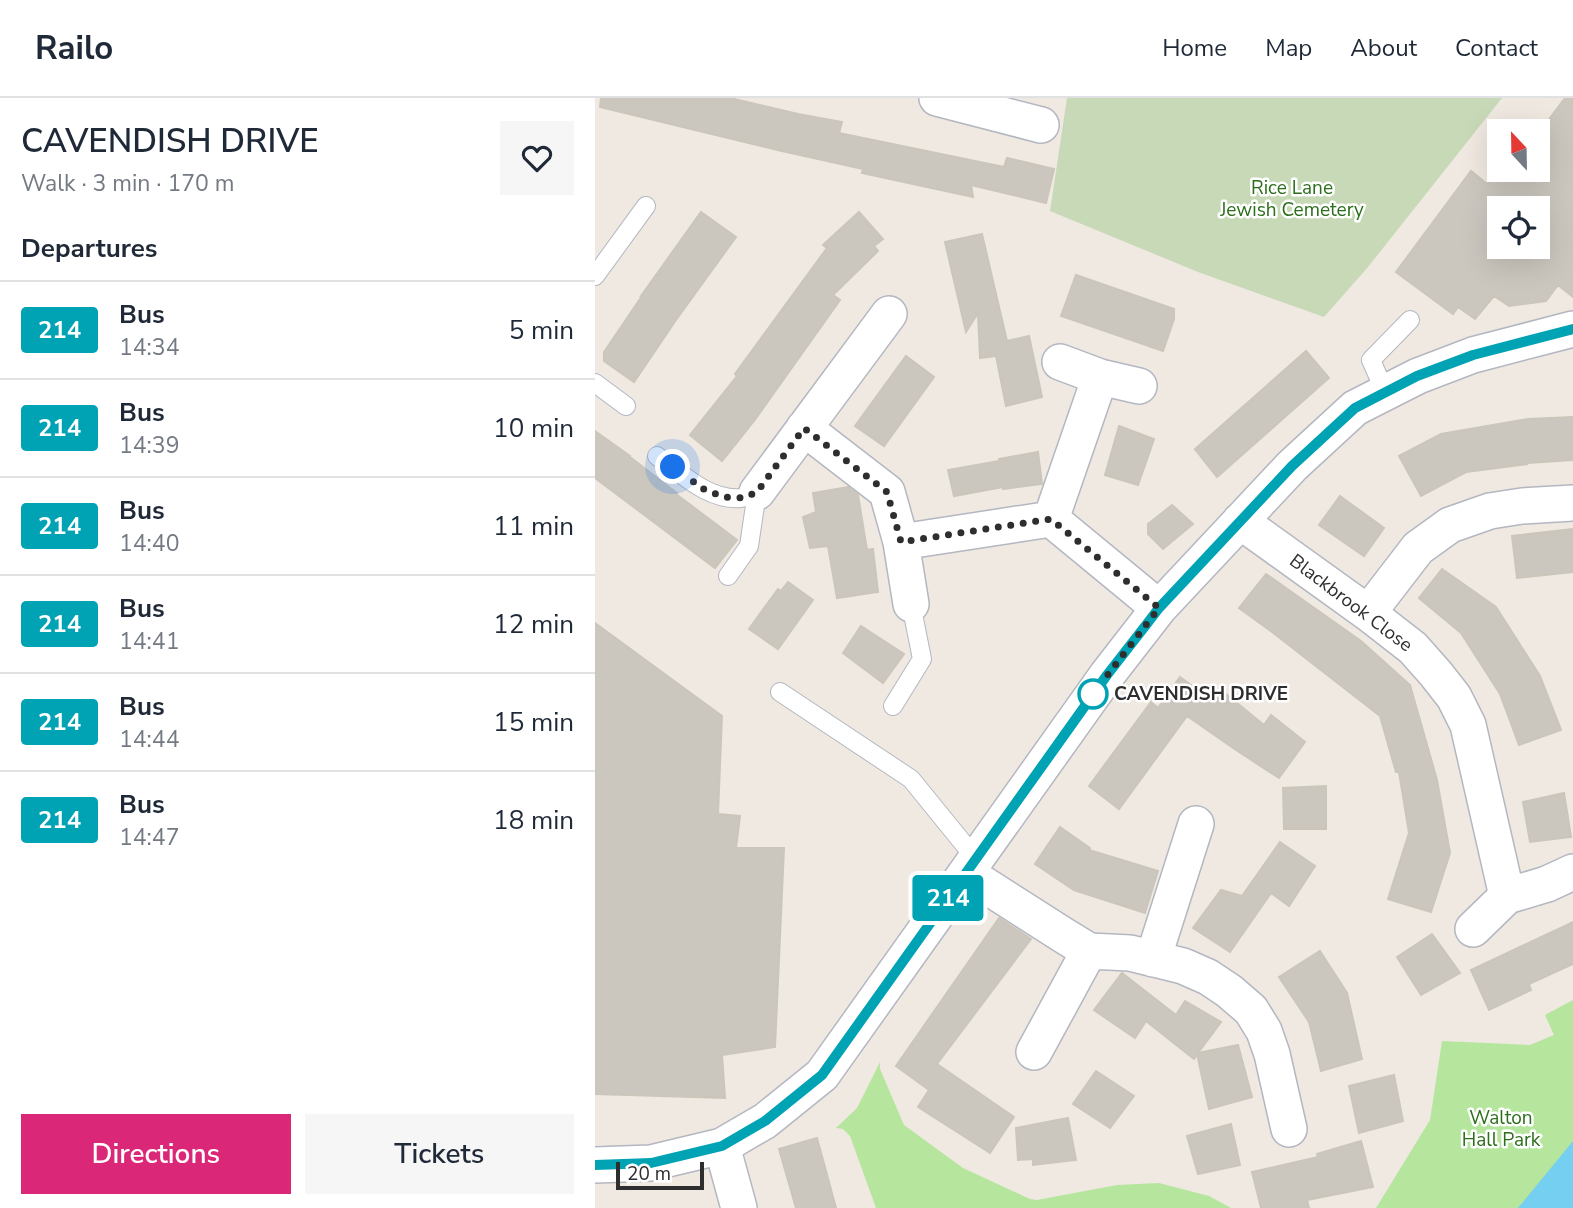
<!DOCTYPE html>
<html lang="en">
<head>
<meta charset="utf-8">
<style>
  :root { --surface:#fff; --page:#f6f6f7; --text:#1f2937; --muted:#747a83; --line:#e0e1e3; --accent:#db2777 }
  body { margin:0; font-family:"Nunito Sans",sans-serif; background:var(--page); color:var(--text); height:100vh; display:flex; flex-direction:column; font-size:26px; white-space:nowrap }
  * { box-sizing:border-box; margin:0 }
  p { font-size:23px; color:var(--muted) }
  .icon { flex:none; width:38px; height:38px; fill:none; stroke:currentColor; stroke-width:2; stroke-linecap:round; stroke-linejoin:round }
  .map { position:relative; flex:1; overflow:hidden }
  .sheet { display:flex; flex-direction:column; background:var(--surface); width:595px }
  .sheet>* { flex:none }
  .badge { padding:0 14px; border-radius:5px; font-size:24px; line-height:46px }
  .needle { width:46px; rotate:338deg }
  .fabs { position:absolute; left:892px; top:21px; display:grid; gap:14px }
  .fabs a { display:grid; place-items:center; width:63px; height:63px; border-radius:0px; background:var(--surface); box-shadow:0 7px 28px #0002; font-size:35px }
  .scale { position:absolute; left:21px; bottom:18px; width:88px; box-sizing:border-box; padding-left:7px; border:4px solid #2e2e2e; border-top:0; font-size:19px; line-height:24px; white-space:nowrap; color:#2e2e2e; -webkit-text-stroke:5px #fff; paint-order:stroke }
  .you { position:absolute; width:35px; height:35px; margin:-18px; border:5px solid #fff; border-radius:50%; background:#1a73e8; box-shadow:0 0 0 10px #1a73e833 }
  .map>.badge { position:absolute; translate:-50% -50%; box-shadow:0 0 0 4px #fff }
  h2 { padding:0 21px; font-size:26px; line-height:63px }
  .round { display:grid; place-items:center; flex:none; width:74px; height:74px; border-radius:0px; background:var(--page) }
  .overview { display:flex; align-items:center; justify-content:space-between; height:119px; padding:0 21px }
  h1 { font-size:33px; font-weight:600; line-height:52px }
  .cta { display:flex; gap:14px; margin-top:auto; padding:14px 21px }
  .cta a { flex:1; height:80px; border-radius:0px; background:var(--accent); color:#fff; font-size:28px; font-weight:600; line-height:80px; text-align:center }
  .cta a+a { background:var(--page); color:var(--text) }
  ul { padding:0; list-style:none }
  li { display:flex; align-items:center; gap:21px; height:98px; padding:0 21px; border-top:2px solid var(--line) }
  li div { flex:1 }
  li b { display:block; font-size:26px }
  li em { font-style:normal }
  li .badge { min-width:77px; font-weight:700; text-align:center }
  header { display:flex; align-items:center; gap:42px; box-sizing:border-box; height:98px; padding:0 35px; background:var(--surface); border-bottom:2px solid var(--line) }
  header strong { font-size:33px }
  nav { display:flex; gap:38px; margin-inline-start:auto; font-size:24px }
  main { display:flex; flex:1; min-height:0 }
  .map>svg:first-child { display:block }
</style>
</head>
<body>
<header>
<strong>Railo</strong>
<nav><a>Home</a><a>Map</a><a>About</a><a>Contact</a></nav>
</header>
<main>
<section class="sheet">
<div class="overview"><div><h1>CAVENDISH DRIVE</h1><p>Walk · 3 min · 170 m</p></div><a class="round"><svg class="icon" aria-label="heart" viewBox="0 0 24 24"><path d="M12 20l-8-8c-3-5 5-10 8-4 3-6 11-1 8 4z"/></svg></a></div>
<h2>Departures</h2>
<ul>
<li><span class="badge" style="background:#00a3b4;color:#fff">214</span><div><b>Bus</b><p>14:34</p></div><em>5 min</em></li>
<li><span class="badge" style="background:#00a3b4;color:#fff">214</span><div><b>Bus</b><p>14:39</p></div><em>10 min</em></li>
<li><span class="badge" style="background:#00a3b4;color:#fff">214</span><div><b>Bus</b><p>14:40</p></div><em>11 min</em></li>
<li><span class="badge" style="background:#00a3b4;color:#fff">214</span><div><b>Bus</b><p>14:41</p></div><em>12 min</em></li>
<li><span class="badge" style="background:#00a3b4;color:#fff">214</span><div><b>Bus</b><p>14:44</p></div><em>15 min</em></li>
<li><span class="badge" style="background:#00a3b4;color:#fff">214</span><div><b>Bus</b><p>14:47</p></div><em>18 min</em></li>
</ul>
<div class="cta"><a>Directions</a><a>Tickets</a></div>
</section>
<div class="map">
<svg width="978" height="1110" viewBox="0 0 978 1110">
  <rect width="100%" height="100%" fill="#efe9e1"/>
  <!-- green -->
  <path fill="#b6e59e" d="M978,902V1110H781L835,1022L847,943L935,947L959,937L950,917Z
    M285,964V971L309,1027L368,1070L435,1101L442,1102L522,1087L564,1085L614,1098L636,1110H281L255,1038L248,1031L241,1030L262,1010Z"/>
  <!-- cemetery -->
  <path fill="#c8d9b8" d="M472,0H907L773,169L729,219L603,174L455,113Z"/>
  <!-- water -->
  <path fill="#75cff0" d="M978,1043V1110H923Z"/>
  <!-- building -->
  <path fill="#cbc7bf" stroke="#cbc5ba" stroke-width="2" fill-rule="evenodd" d="M6,0H135L203,16L247,24L244,35L409,69L412,60L459,71L451,105L376,87L378,99L267,75L268,71L187,53L5,9Z
    M970,0H978V199L963,187L951,203L914,208L899,198L880,221L863,209L858,216L801,174L876,73L892,86L905,68V72H943V36ZM905,110H943V149H905Z
    M106,114L141,139L81,222L39,284L9,263V254L47,198H46Z
    M264,114L288,141L279,148L283,153L238,197L245,202L159,323L127,363L95,337L142,278L140,276L232,150L228,147Z
    M387,136L412,243L434,238L447,299L411,308L401,258L385,260L383,215L371,234L350,144Z
    M481,177L579,211V221L568,253L466,218Z
    M711,253L734,280L622,379L600,351Z
    M311,258L339,279L289,348L260,328Z
    M978,319V362L932,365V366L871,374L826,398L804,358L846,336L933,321Z
    M524,328L559,341L543,387L510,377Z
    M0,333L35,358V359L82,395L81,396L142,442L120,470L0,380Z
    M443,354L447,386L408,391V389L359,398L353,372L404,363V361Z
    M253,389L263,397L272,452L278,451L283,494L242,500L233,448L215,450L208,419L221,414L218,395Z
    M745,398L789,430L769,458L724,427Z
    M577,407L598,426L568,451L553,436V426Z
    M978,431V474L922,480L917,438Z
    M847,471L901,509L945,578L966,632L924,647L905,596L866,535L824,500Z
    M671,476L766,543L815,587L842,682L855,755L836,814L793,801L814,735L804,674H801L785,618L677,534L644,510Z
    M193,484L218,502L183,551L154,531L183,491L186,493Z
    M0,525L127,618L123,716L145,718L141,750H189L180,949L127,957L130,1000L0,996Z
    M266,528L309,556L288,585L248,555Z
    M585,579L618,603L626,592L669,627L676,617L710,644L684,680L641,652L592,618L524,711L494,688L556,604L563,610Z
    M731,688V731H689L688,690Z
    M969,695L976,739L935,744L928,704Z
    M465,729L495,750L494,752L563,773L550,815L479,792L440,766Z
    M685,744L720,768L694,808L676,795L635,854L598,830L626,792L647,798Z
    M404,820L436,841L342,966L419,1019L395,1055L323,1009L334,992L301,968Z
    M978,824V866L934,886L936,892L894,912L876,872Z
    M837,836L865,875L826,897L802,859Z
    M725,853L752,895L767,961L726,973L714,924L684,879Z
    M527,875L581,917L590,903L626,924L603,955L643,947L657,999L614,1011L602,956L599,961L551,923L540,940L499,912Z
    M501,973L539,998L515,1030L478,1006Z
    M799,977L808,1023L764,1035L754,988Z
    M473,1020L481,1062L438,1067V1061L423,1062L421,1030Z
    M636,1026L645,1067L603,1076L592,1038Z
    M222,1040L241,1110H201L184,1051Z
    M766,1043L778,1089L712,1102L714,1110H666L657,1074L723,1059L722,1056Z"/>
  <g fill="none" stroke-linecap="round" stroke-linejoin="round">
    <!-- service casing -->
    <g stroke="#b4b7c1" stroke-width="20">
      <path id="service" d="M0,178L51,108
        M0,285L31,308
        M790,294L776,262L815,222
        M62,358C87,376 114,403 146,400C151,399 157,396 162,394
        M133,478L154,448L162,394
        M185,594L316,681L381,761
        M298,608L327,561L316,506"/>
    </g>
    <!-- minor casing -->
    <g stroke="#b4b7c1" stroke-width="38">
      <path id="minor" d="M342,0L446,27
        M465,264L505,279L544,288
        M209,330L292,394L306,444L316,506
        M162,394L294,216
        M456,421L505,279
        M645,423L773,515L818,550L841,576L859,599L873,627L912,798
        M306,444L456,421L564,510
        M773,515L823,450L855,427L895,413L927,408L978,405
        M371,775L468,837L494,853L535,855L588,868L613,879L634,893L656,912L669,933L677,956L694,1031
        M878,831L912,798L952,786L978,774
        M558,861L601,726
        M439,954L494,853
        M127,1048L144,1110
        M0,1067L56,1065L127,1048L170,1023L227,977L512,577L564,510L697,368L760,310L823,278L878,257L978,231"/>
    </g>
    <!-- service -->
    <use href="#service" stroke="#fff" stroke-width="18"/>
    <!-- minor -->
    <use href="#minor" stroke="#fff" stroke-width="35"/>
  </g>
  <g fill="none" stroke-linecap="round" stroke-linejoin="round">
    <!-- line casing -->
    <g stroke="#fff" stroke-width="16">
      <path id="line" d="M0,1067L56,1065L127,1048L170,1023L227,977L512,577L551,527L564,510L697,368L760,310L822,278L878,257L978,231"/>
    </g>
    <!-- line -->
    <use href="#line" stroke="#00a3b4" stroke-width="10"/>
    <!-- walk -->
    <path stroke="#2e2e2e" stroke-width="7" stroke-dasharray="0 12.6" d="M78,369L110,392L130,399L148,400L162,394L209,330L292,394L306,444L456,421L564,510L498,596"/>
  </g>
  <!-- markers -->
  <circle fill="#fff" stroke="#00a3b4" stroke-width="3.5" cx="498" cy="596" r="14"/>
  <g text-anchor="middle" dominant-baseline="central" stroke-width="5" stroke-linejoin="round" paint-order="stroke">
    <!-- park labels -->
    <g font-size="19" fill="#2c6e1b" stroke="#fff">
      <text x="697" y="90">Rice Lane<tspan x="697" dy="22">Jewish Cemetery</tspan></text>
      <text x="906" y="1020">Walton<tspan x="906" dy="22">Hall Park</tspan></text>
    </g>
    <!-- street labels -->
    <g font-size="19" fill="#2e2e2e" stroke="#fff">
      <text transform="translate(756 505) rotate(37)">Blackbrook Close</text>
    </g>
    <!-- stop labels -->
    <g font-size="19" font-weight="bold" fill="#2e2e2e" stroke="#fff" text-anchor="start">
      <text x="519" y="596">CAVENDISH DRIVE</text>
    </g>
  </g>
</svg>
<div class="fabs">
<a><svg class="needle" viewBox="-14 -14 28 28"><path d="M0-13l5 13h-10z" fill="#e53935"/><path d="M0 13l5-13h-10z" fill="#747a83"/></svg></a>
<a><svg class="icon" aria-label="locate" viewBox="0 0 24 24"><circle cx="12" cy="12" r="6"/><path d="M12 2v4M12 18v4M2 12h4M18 12h4"/></svg></a>
</div>
<div class="scale">20 m</div>
<div class="you" style="left:78px;top:369px"></div>
<b class="badge" style="left:353px;top:800px;background:#00a3b4;color:#fff">214</b>
</div>
</main>
</body>
</html>
